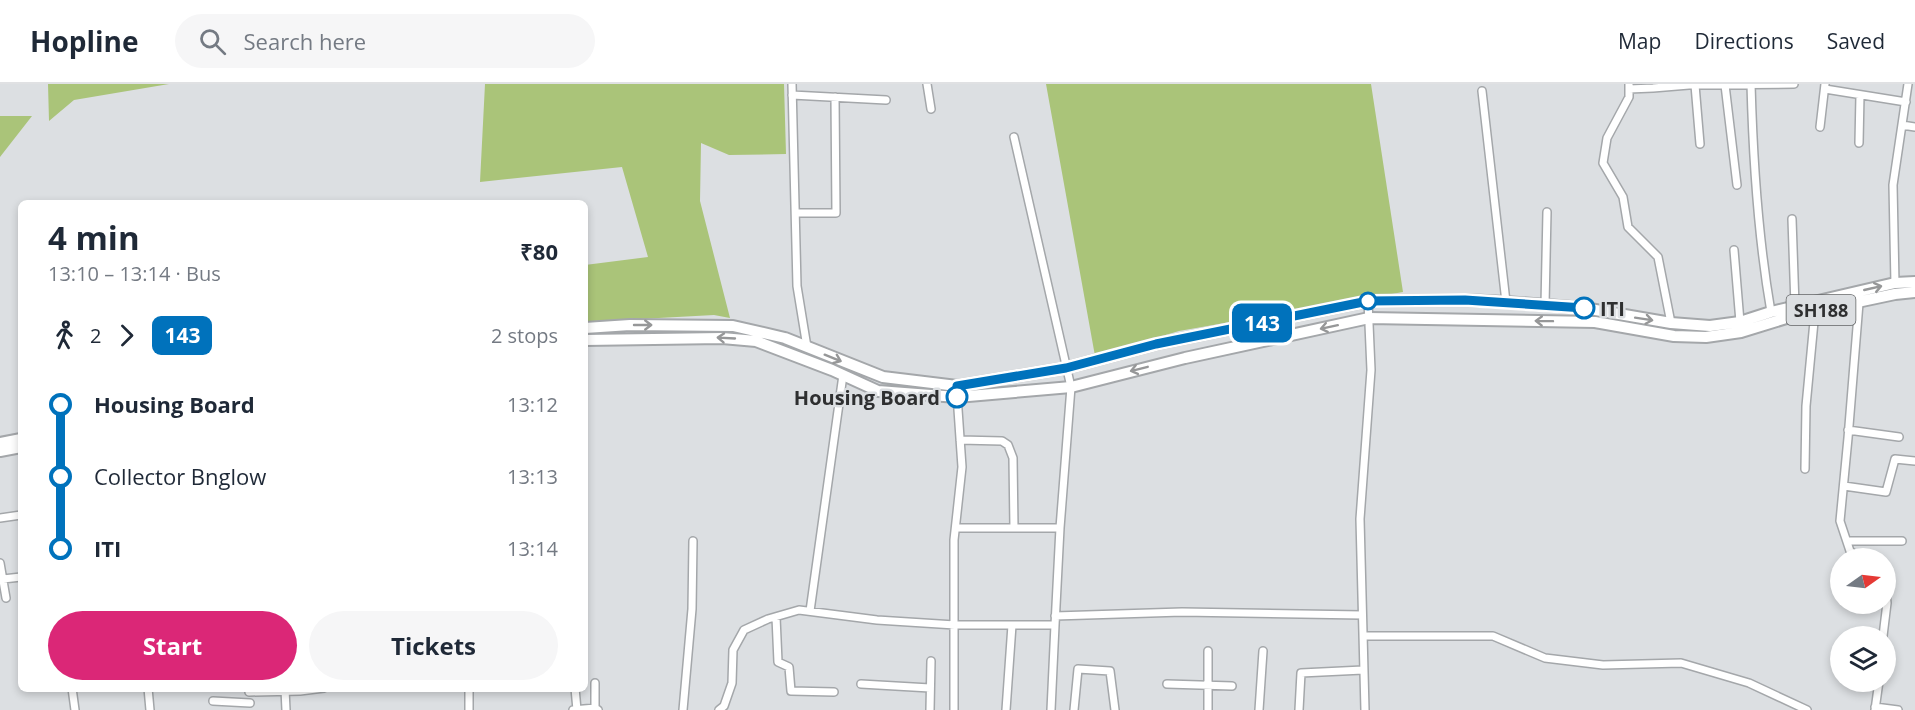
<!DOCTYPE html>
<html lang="en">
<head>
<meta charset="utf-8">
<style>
  :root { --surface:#fff; --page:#f6f6f7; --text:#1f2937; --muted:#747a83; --line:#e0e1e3; --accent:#db2777 }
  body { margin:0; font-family:"Open Sans",sans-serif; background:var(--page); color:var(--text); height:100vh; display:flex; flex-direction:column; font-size:22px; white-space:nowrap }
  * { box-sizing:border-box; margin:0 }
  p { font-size:20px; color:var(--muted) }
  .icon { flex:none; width:33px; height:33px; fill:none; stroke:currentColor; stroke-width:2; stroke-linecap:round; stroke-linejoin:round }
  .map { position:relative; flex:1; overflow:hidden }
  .panel { position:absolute; left:18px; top:116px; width:570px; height:492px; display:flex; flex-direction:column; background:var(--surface); border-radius:9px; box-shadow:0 3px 9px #0003 }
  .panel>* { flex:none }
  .badge { padding:0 12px; border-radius:9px; font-size:21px; line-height:39px }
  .needle { width:39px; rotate:76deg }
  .fabs { position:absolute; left:1830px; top:464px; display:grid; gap:12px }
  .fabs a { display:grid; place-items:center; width:66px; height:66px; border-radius:50%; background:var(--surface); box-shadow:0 3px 9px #0003; font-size:30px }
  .map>.badge { position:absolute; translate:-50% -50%; box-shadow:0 0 0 3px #fff }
  .legs { display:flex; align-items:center; gap:9px; height:66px; padding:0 30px; font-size:20px }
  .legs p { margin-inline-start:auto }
  .headline { display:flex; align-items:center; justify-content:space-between; height:102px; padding:0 30px }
  h1 { font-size:33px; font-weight:700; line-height:45px }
  .action { display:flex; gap:12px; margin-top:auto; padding:12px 30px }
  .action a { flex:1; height:69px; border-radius:36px; background:var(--accent); color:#fff; font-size:24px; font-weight:700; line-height:69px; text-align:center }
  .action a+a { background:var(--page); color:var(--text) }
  ul { padding:0 30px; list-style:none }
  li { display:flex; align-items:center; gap:21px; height:72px; font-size:22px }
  li i { display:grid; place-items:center; width:9px; height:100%; margin:0 8px; background:currentColor }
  li i::after { content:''; width:15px; height:15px; margin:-8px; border:4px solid; border-radius:50%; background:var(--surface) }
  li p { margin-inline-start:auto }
  li:first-child i { background:linear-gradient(#0000 50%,currentColor 0) }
  li:last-child i { background:linear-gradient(currentColor 50%,#0000 0) }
  header { display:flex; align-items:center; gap:36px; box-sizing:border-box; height:84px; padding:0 30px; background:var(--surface); border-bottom:2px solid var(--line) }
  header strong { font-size:28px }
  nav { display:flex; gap:33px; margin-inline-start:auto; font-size:21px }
  .search { width:420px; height:54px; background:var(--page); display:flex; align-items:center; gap:15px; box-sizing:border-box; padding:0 21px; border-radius:33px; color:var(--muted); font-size:22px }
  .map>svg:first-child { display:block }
</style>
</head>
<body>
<header>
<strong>Hopline</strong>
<div class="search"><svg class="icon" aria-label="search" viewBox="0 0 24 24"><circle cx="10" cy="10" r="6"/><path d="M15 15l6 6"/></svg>Search here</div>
<nav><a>Map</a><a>Directions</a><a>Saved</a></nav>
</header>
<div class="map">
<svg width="1915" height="626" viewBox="0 0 1915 626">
  <rect width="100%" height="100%" fill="#dcdfe2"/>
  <!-- green -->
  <path fill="#aac479" d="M48,0H169L74,16L49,37Z
    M485,0H784L786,70L729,71L701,59L700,117L730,234L714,231L585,238V181L648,173L622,83L480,98Z
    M1046,0H1371L1403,208L1179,247L1095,272Z
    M0,32H32L0,73Z"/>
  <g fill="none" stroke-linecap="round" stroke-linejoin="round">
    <!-- street casing -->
    <g stroke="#a4a7aa" stroke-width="10">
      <path id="street" d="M792,0L797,202L807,263
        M927,0L931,25
        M1629,0V13L1607,54L1603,79L1623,113L1628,143L1658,173L1671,239
        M1751,0C1753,76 1758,153 1771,228
        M1695,1L1700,60
        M1725,1L1737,101
        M1629,5L1653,4L1689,1L1794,0
        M1825,5L1906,18
        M1482,7L1506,218
        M792,11L886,16
        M1902,41L1915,43
        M1820,43L1825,0
        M1859,59L1860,11
        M796,129H836L835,13
        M1792,135L1795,222
        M1734,166L1740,238
        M1895,200L1893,101L1908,0
        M1859,219L1848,354L1840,437L1850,467L1860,474
        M1545,221L1547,128
        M1848,346L1899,353
        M960,356L1002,357L1008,361L1013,374L1014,444
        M1805,385L1806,322L1815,227
        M1844,402L1886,408L1895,375L1915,377
        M0,434L21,431
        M956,444H1060
        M1847,457H1902
        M0,479L6,514
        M3,495L21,493
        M810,527L843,291
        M1055,532L1182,528L1362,531
        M776,533L778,578L789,583L791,607L834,608
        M1363,552H1493L1545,574L1603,581L1681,579L1749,599L1807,626
        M1883,552L1887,519L1886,509
        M595,599V624L598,626
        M861,600L930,604
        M1167,600L1232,602
        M72,604L75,626
        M148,604L150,626
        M469,604V626
        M575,604L577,626
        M285,605L286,626
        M249,608L300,607L324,604
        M213,617L250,619
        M1875,623L1898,626
        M573,626L595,624
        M683,626L692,525L693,457
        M719,626L724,622L732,599L733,566L744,546L768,535L799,526L877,536L955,541H1055L1060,444L1071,303L1014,53
        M930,626L931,577
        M954,626V456L962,383L957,311
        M1006,626L1012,541
        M1051,626L1055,541
        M1074,626L1078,585L1110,587L1115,626
        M1208,626V567
        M1259,626L1263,567
        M1299,626L1301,589L1363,586
        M1365,626L1360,435L1371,286L1368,217
        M1875,626L1879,597"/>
    </g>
    <!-- primary casing -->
    <g stroke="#a4a7aa" stroke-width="14">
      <path id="primary" d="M585,244L630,241L733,242L785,254L883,293L957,302L1066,284L1156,260L1368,217L1465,216L1506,218L1584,224L1671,239L1710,242L1740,238L1771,228L1895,199L1915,198
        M585,256L722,254L756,257L832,286L878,307L957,313L1071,303L1185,274L1369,234L1595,238L1674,252L1706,253L1741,248L1796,231L1895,210L1915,208
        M0,359L21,355
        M0,367L21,363"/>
    </g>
    <!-- street -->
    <use href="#street" stroke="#fff" stroke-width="7"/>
    <!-- primary -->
    <use href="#primary" stroke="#fff" stroke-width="10"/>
  </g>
  <!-- one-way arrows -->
  <defs><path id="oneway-shaft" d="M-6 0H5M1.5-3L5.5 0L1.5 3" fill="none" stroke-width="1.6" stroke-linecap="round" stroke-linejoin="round" transform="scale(1.5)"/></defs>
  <g stroke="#969798">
    <use href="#oneway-shaft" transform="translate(1873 204) rotate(-13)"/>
    <use href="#oneway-shaft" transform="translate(1644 235) rotate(9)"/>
    <use href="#oneway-shaft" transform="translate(1544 237) rotate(-179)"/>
    <use href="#oneway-shaft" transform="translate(643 241)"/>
    <use href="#oneway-shaft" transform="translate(1329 243) rotate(168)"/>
    <use href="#oneway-shaft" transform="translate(726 254) rotate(-177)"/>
    <use href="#oneway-shaft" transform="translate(833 274) rotate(22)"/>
    <use href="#oneway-shaft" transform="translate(1139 285) rotate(166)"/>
  </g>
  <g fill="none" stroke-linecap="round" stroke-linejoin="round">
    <!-- line-1 casing -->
    <g stroke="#fff" stroke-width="14">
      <path id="line-1" d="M957,313V302L1066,284L1156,260L1368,217L1465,216L1584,224"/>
    </g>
    <!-- line-1 -->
    <use href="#line-1" stroke="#0072bc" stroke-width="9"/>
  </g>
  <!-- markers -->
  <g fill="#fff" stroke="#0072bc" stroke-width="3">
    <circle cx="1368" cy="217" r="8"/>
    <circle cx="1584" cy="224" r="10"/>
    <circle cx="957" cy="313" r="10"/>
  </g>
  <g text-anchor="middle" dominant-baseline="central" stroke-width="5" stroke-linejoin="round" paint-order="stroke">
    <!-- shield labels -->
    <rect fill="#dcdfe2" stroke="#626465" stroke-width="1.5" x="1786.5" y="211" width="69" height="30" rx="4.5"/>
    <g font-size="18" font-weight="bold" fill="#2e2f30">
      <text x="1821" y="226">SH188</text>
    </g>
    <!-- stop labels -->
    <g font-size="20" font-weight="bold" fill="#2e2f30" stroke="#dcdfe2" text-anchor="start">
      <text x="1600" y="224">ITI</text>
      <text x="940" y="313" text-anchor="end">Housing Board</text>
    </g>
  </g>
</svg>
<div class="fabs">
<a><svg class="needle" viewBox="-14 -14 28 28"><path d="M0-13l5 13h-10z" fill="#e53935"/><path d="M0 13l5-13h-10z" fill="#747a83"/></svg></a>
<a><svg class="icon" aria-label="layers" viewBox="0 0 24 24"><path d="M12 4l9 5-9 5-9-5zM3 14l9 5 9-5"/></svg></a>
</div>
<b class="badge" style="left:1262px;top:239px;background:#0072bc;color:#fff">143</b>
<section class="panel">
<div class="headline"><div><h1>4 min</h1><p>13:10 – 13:14 · Bus</p></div><b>₹80</b></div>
<div class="legs"><svg class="icon" aria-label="walk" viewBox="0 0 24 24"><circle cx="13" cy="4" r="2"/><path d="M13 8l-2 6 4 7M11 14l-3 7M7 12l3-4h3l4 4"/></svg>2<svg class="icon" aria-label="forward" viewBox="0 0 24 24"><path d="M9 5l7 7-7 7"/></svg><b class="badge" style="background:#0072bc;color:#fff">143</b><p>2 stops</p></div>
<ul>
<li><i style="color:#0072bc"></i><b>Housing Board</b><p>13:12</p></li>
<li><i style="color:#0072bc"></i><span>Collector Bnglow</span><p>13:13</p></li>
<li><i style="color:#0072bc"></i><b>ITI</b><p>13:14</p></li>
</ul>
<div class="action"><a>Start</a><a>Tickets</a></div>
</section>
</div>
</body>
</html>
